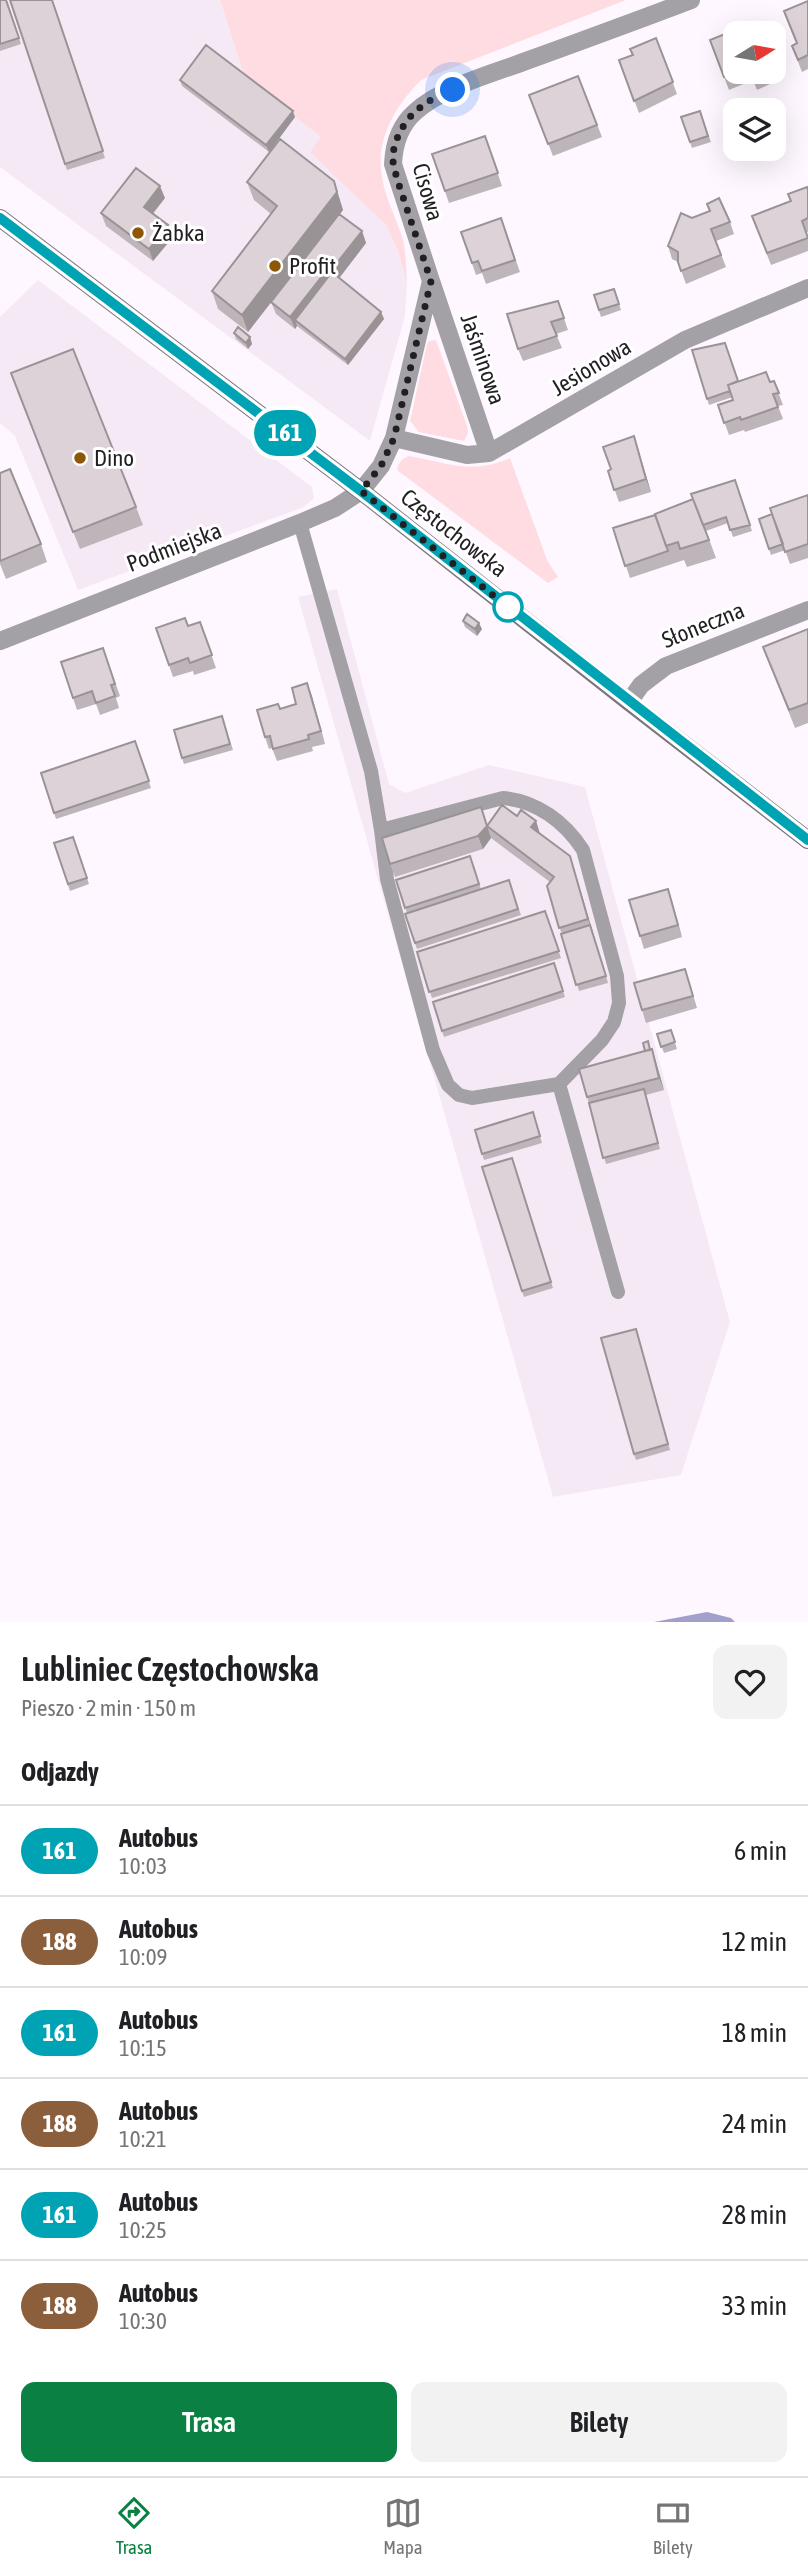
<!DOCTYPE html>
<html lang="pl">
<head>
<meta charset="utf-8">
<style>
  :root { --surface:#fff; --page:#f2f2f2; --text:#202124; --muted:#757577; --line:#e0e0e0; --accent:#0b8043 }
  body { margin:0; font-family:"Asap Condensed",sans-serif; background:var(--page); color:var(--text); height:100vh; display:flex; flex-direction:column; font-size:26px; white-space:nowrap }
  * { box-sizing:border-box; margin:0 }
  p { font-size:23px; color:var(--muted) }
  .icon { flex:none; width:38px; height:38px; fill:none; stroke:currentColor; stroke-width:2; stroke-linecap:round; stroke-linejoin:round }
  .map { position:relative; height:1622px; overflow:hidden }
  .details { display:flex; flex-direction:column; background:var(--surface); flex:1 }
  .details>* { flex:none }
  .badge { padding:0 14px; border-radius:23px; font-size:24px; line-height:46px }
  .needle { width:46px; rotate:79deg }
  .controls { position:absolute; left:723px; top:21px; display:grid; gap:14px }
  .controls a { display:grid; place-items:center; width:63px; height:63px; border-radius:14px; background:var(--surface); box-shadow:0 7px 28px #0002; font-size:35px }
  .you { position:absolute; width:35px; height:35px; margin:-18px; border:5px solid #fff; border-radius:50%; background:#1a73e8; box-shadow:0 0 0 10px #1a73e833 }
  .map>.badge { position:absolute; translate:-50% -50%; box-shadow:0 0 0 4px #fff }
  h2 { padding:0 21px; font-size:26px; line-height:63px }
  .round { display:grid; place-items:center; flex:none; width:74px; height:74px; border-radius:14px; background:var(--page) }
  .summary { display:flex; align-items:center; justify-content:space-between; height:119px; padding:0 21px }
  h1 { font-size:33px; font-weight:600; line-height:52px }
  .cta { display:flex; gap:14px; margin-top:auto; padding:14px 21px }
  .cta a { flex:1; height:80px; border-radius:14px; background:var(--accent); color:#fff; font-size:28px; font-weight:600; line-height:80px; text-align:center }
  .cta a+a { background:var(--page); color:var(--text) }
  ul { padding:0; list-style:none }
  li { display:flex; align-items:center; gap:21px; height:91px; padding:0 21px; border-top:2px solid var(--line) }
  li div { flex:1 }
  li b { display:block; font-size:26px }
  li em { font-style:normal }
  li .badge { min-width:77px; font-weight:700; text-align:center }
  .tab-bar { display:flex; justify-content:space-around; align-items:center; height:98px; border-top:2px solid var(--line); background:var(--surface); font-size:19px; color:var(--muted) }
  .tab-bar a { display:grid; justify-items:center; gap:4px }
  .tab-bar .active { color:var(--accent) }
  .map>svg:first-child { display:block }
</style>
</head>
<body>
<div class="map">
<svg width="808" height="1622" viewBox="0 0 808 1622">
  <rect width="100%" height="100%" fill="#fff7ff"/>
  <!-- built -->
  <path fill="#f6e9f6" d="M0,0H220L245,78L322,137L311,151L386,225L398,251L407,283L405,316L370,441L0,167Z
    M38,280L312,487L314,498L304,507L78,590L15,436L0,423V317Z
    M337,589L389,784L405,793L489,765L585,787L730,1322L681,1475L553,1497L298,597Z"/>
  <!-- green -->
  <path fill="#fedce1" d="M220,0H626L421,80C396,105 375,139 382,177C385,198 397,219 403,240C406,253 406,269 407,283L398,251L386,225L310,152L321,137L245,78Z
    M436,340L467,426L468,433L464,441L419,432L410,421L427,344L429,341Z
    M409,456C448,463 473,475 510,458L547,560L558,577L548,583L401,473L397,470C399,461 402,459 409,456Z"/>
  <!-- water -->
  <path fill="#a0a0ca" d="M707,1612L731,1618L735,1622H654Z"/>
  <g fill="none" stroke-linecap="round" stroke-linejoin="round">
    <!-- lane -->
    <path stroke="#a3a1a5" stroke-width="14" d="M300,523L371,771L381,830L503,798C537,801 565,822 583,850L617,976L619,1003L614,1022L602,1040L559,1084L472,1098L459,1095L448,1085L433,1050L387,879L381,830
      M559,1084L618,1292"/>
    <!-- street -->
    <path stroke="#a3a1a5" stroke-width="18" d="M431,281L489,453
      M394,438L467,455L489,453L685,340L808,288
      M0,641L300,523L335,508L361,491L381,466L394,438L431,281L393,164C394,144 399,126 415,112C442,87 492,74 526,61C581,41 636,21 691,0
      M629,702L641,685L666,666L808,610"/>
    <!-- secondary -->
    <path stroke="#79777c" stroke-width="18" d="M0,218L361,491L629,702L808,840"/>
  </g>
  <!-- wall -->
  <path fill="#bdb5b9" d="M0,0H6L21,44L0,51Z
    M10,0H52L105,158L67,170Z
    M808,1V69L802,72L792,46L797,43Z
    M656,38L677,94L639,113L619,60L633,55Z
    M710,40L735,72H766L770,84L757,90L753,80L729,90Z
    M578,76L602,137L553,156L529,95Z
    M180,80L295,117L269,152L182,86Z
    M700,111L711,142L692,148L681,117Z
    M485,136L502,186L449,203L432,154Z
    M334,181L343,210L340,214L362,231L366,243L339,278L381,312L384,319L348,365L297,326L295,329L276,314L271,302L275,297L248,332L218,309L212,291L271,214L254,200L247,182Z
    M808,190V232L806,233L808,238V251L771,265L752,216L791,201Z
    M165,198L153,214L168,225L173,237L153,261L106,226L101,213Z
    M501,218L520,272L486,284L482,273L476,275L461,232Z
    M692,218L730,222L734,234L716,241L726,267L686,284L678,262L672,259L668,246Z
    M614,289L621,310L601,317L594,295Z
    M558,301L568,330L556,334L562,348L523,361L518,349Z
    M234,333L250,337L252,344L248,349L236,339Z
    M692,350L738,381L770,382L774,381L783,405L778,406L783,419L745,432L744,430L729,435L718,405L733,400V397L709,405Z
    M17,391L136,507L143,525L80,549Z
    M634,436L651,492L619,502L608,471L611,469Z
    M0,473L41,544L47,562L6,579L0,564Z
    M735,480L752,531L733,537L728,523L706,531L716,558L687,567L684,560L630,578L613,528L655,515L693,499Z
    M808,495V558L790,564L785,550L771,555L759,519L772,514Z
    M463,621L482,629L477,636L465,627Z
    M200,622L216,668L194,675L193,671L173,677L156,628L188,626Z
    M808,629V723L795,728L763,647Z
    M103,648L120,696L116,698L119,708L100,715L96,704L77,710L61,662Z
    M307,683L325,744L312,747L313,751L277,761L272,748L269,749L265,737L280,709L296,704Z
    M222,716L233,750L184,764L182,758Z
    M135,741L151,788L56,819L41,773Z
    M517,816L536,821L540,834L574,869L608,983L579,991L547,886L550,882L491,838L483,849L395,877L390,864L487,825Z
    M73,837L89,884L70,891L54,843Z
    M470,856L481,889L509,880L521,915L417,949L405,914L407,913L396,880Z
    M668,889L682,937L644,949L640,936Z
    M545,911L561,958L432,998L417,952Z
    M554,963L565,997L444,1037L433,1002Z
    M689,981L697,1008L646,1023L642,1010Z
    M671,1030L677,1049L664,1053L657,1034Z
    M651,1050L656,1062L664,1090L646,1095L660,1149L606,1164L587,1097Z
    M533,1112L542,1143L484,1160L475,1130Z
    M512,1158L553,1288L524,1297L482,1167Z
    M638,1335L670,1450L636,1460L634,1454Z"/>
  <!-- shaded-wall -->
  <path fill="#9a9396" d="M293,111L295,117L269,152L266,145Z
    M334,181L343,210L248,332L242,315Z
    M160,186L165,198L148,219L144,207Z
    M168,225L173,237L153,261L149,249Z
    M362,231L366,243L337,281L333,268Z
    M330,266L334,279L295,320L297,326L295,329L290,317Z
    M381,312L384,319L348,365L345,359Z
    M250,337L252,344L248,349L246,343Z
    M634,436L638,449L651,492L646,479Z
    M479,623L482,629L477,636L475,629Z
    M307,683L312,696L325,744L321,731Z
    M536,821L540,834L531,827Z
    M487,826L491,838L483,849L478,836Z
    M570,856L574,869L608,983L588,919Z
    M668,889L672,901L682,937L678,925Z
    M652,1049L656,1062L664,1090L659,1078Z"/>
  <!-- building -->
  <path fill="#dcd2d7" stroke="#9a9396" stroke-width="2" d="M0,0H6L19,38L0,44Z
    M10,0H52L103,151L65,164Z
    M808,1V55L798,60L792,46L797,43L784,11Z
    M747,25L750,33H735V72H739L724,77L710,40Z
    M656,38L673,82L634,101L619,60L633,55L630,49Z
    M206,45L293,111L266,145L180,80Z
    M750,72H766L752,77Z
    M578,76L597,125L548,144L529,95Z
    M700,111L708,136L690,142L681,117Z
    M485,136L498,173L445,191L432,154Z
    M280,139L334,181L337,192L242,315L212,291L277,206L247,182Z
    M136,168L160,186L144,207L168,225L149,249L101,213Z
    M807,187L808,190V218L802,221L808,238L767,253L752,216L791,201L788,194Z
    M719,198L730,222L711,229L721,255L681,271L678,262V252L668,246L681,213L692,218L710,211L707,204Z
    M339,214L362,231L333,268L330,266L290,317L271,302Z
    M501,218L515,260L482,271L478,261L472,263L461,232Z
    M332,272L381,312L345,359L295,320Z
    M614,289L619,304L599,310L594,295Z
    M558,301L564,318L551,322L557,336L518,349L507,314Z
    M238,327L250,337L246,343L234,333Z
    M725,343L738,381L728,385L730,391L707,399L692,350Z
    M73,349L136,507L73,532L11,373Z
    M766,372L770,382L774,381L779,393L773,394L778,407L741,420L740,417L724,423L718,405L733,400L728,385Z
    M634,436L646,479L614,490L608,471L611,469L603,447Z
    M10,469L41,544L0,561V473Z
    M735,480L750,525L730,530L726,517L703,525L691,494Z
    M808,495V544L785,552L770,508Z
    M693,499L709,540L680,549L678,542L666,546L655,514Z
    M772,514L783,544L769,549L759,519Z
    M655,515L668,551L625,566L613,528Z
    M467,614L479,623L475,629L463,621Z
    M185,618L188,626L200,622L212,655L190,663L188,658L169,665L156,628Z
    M808,629V703L789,710L763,647Z
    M103,648L115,684L111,685L115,696L96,703L92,691L73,698L61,662Z
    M307,683L321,731L308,735L309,739L273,749L270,736L265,737L257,710L278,704L280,709L296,704L292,688Z
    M222,716L230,744L182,758L174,730Z
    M135,741L149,781L54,813L41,773Z
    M502,805L517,816L521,810L536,821L531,827L570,856L588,919L559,928L547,886L554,877L487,826L478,836L390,864L382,838L481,807L487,826Z
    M73,837L87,878L68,884L54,843Z
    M470,856L479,884L405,908L396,880Z
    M509,880L518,909L415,943L405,914Z
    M668,889L678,925L640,936L629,900Z
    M545,911L559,951L429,992L417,952Z
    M590,925L606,976L576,985L561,934Z
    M554,963L563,991L442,1031L433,1002Z
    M685,969L693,996L642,1010L634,983Z
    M671,1030L675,1042L661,1047L657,1034Z
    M648,1041L650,1050L645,1051L643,1043Z
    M652,1049L659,1078L587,1097L579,1069Z
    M644,1089L658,1143L603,1158L589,1103Z
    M533,1112L540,1136L482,1154L475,1130Z
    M512,1158L551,1282L522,1291L482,1167Z
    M636,1329L668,1444L634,1454L601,1338Z"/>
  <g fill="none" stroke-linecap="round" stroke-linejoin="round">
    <!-- line casing -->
    <g stroke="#fff" stroke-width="16">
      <path id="line" d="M0,218L361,491L808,840"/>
    </g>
    <!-- line -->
    <use href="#line" stroke="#00a3b4" stroke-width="10"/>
    <!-- walk -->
    <path stroke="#221f22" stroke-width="7" stroke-dasharray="0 12.6" d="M453,90L429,101L413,113L402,128L394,145L393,164L398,182L431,281L394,438L381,466L361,491L508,607"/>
  </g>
  <!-- markers -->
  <g fill="#8c5806" stroke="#fff" stroke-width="2.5">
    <circle cx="138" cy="233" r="7"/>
    <circle cx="275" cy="266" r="7"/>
    <circle cx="80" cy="458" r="7"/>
  </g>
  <circle fill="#fff" stroke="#00a3b4" stroke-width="3.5" cx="508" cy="607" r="14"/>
  <g text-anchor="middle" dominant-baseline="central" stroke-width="6" stroke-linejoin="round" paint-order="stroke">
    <!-- street labels -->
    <g font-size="23" fill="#221f22" stroke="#fff">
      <text transform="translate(428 192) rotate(74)">Cisowa</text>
      <text transform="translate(483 359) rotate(71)">Jaśminowa</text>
      <text transform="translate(591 367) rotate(-31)">Jesionowa</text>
      <text transform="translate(454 533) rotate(38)">Częstochowska</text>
      <text transform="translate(174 547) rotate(-21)">Podmiejska</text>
      <text transform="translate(703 625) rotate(-22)">Słoneczna</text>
    </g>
    <!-- poi labels -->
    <g font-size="23" fill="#221f22" stroke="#fff" text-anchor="start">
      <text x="152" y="233">Żabka</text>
      <text x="289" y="266">Profit</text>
      <text x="94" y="458">Dino</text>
    </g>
  </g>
</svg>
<div class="controls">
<a><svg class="needle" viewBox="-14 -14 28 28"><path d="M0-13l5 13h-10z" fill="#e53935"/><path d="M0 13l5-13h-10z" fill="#757577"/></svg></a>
<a><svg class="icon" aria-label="layers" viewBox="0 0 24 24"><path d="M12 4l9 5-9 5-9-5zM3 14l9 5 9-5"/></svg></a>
</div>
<div class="you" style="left:453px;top:90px"></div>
<b class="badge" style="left:285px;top:433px;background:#00a3b4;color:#fff">161</b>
</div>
<section class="details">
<div class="summary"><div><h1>Lubliniec Częstochowska</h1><p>Pieszo · 2 min · 150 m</p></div><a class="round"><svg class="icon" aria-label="heart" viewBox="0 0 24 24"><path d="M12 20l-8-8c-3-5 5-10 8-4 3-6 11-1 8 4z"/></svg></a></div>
<h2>Odjazdy</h2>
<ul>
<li><span class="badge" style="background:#00a3b4;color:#fff">161</span><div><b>Autobus</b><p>10:03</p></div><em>6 min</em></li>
<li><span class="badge" style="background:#8b5e3c;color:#fff">188</span><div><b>Autobus</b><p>10:09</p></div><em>12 min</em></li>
<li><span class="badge" style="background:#00a3b4;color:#fff">161</span><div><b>Autobus</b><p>10:15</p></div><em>18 min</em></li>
<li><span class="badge" style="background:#8b5e3c;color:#fff">188</span><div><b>Autobus</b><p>10:21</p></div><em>24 min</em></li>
<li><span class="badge" style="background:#00a3b4;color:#fff">161</span><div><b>Autobus</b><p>10:25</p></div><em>28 min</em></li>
<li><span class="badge" style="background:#8b5e3c;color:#fff">188</span><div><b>Autobus</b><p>10:30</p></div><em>33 min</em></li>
</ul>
<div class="cta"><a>Trasa</a><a>Bilety</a></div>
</section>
<nav class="tab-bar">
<a class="active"><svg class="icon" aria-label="directions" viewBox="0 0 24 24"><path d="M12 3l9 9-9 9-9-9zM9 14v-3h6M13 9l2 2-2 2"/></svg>Trasa</a>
<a><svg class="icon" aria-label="map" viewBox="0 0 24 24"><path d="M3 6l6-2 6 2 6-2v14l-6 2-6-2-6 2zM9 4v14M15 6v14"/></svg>Mapa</a>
<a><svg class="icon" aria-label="tickets" viewBox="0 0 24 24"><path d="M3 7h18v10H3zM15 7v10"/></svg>Bilety</a>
</nav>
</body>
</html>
